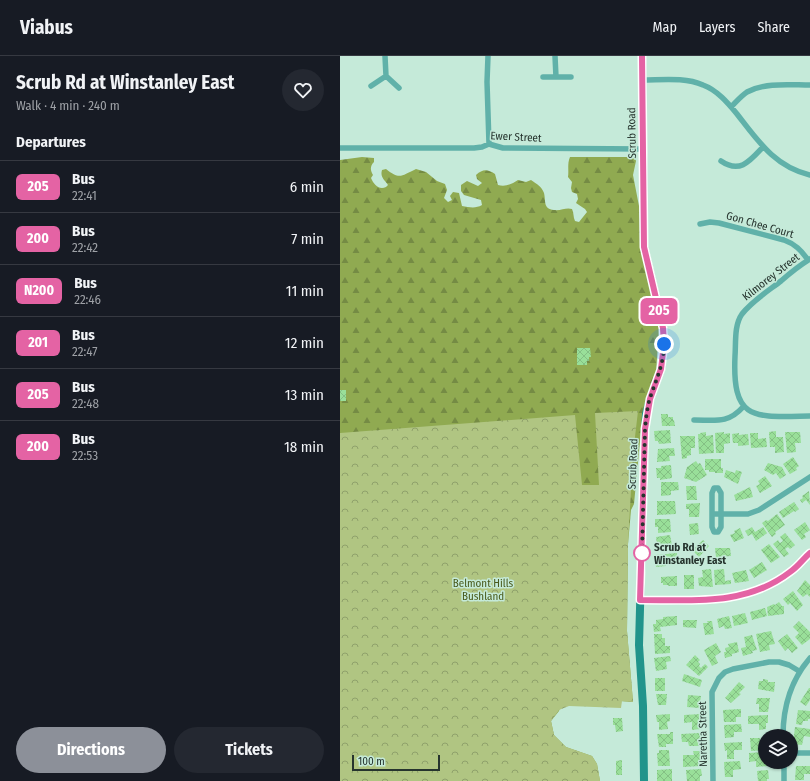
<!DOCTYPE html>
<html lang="en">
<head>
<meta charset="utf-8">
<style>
  :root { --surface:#171b24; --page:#242831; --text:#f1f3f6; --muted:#9ea1a6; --line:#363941; --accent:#8c9099 }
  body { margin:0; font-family:"Fira Sans Condensed",sans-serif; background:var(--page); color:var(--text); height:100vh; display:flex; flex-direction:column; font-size:15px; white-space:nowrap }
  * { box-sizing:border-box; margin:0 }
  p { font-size:13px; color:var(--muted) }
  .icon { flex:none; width:22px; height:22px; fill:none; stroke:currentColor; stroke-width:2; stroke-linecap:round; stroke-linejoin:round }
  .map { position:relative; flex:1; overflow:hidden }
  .drawer { display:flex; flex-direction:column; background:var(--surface); width:340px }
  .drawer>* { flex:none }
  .badge { padding:0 8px; border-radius:6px; font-size:14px; line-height:26px }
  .controls { position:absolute; left:418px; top:673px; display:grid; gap:8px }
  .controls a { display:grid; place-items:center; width:40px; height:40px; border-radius:50%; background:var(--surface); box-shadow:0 1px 3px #0004; font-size:20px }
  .scale { position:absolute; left:12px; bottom:10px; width:88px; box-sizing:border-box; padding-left:4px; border:2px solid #26342e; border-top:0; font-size:11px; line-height:14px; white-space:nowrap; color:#26342e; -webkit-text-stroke:3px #c5ead9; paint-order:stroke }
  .you { position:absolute; width:20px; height:20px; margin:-10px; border:3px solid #fff; border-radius:50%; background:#1a73e8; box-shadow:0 0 0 6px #1a73e833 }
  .map>.badge { position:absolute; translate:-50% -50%; box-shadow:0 0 0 2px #fff }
  h2 { padding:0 16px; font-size:15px; line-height:36px }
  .round { display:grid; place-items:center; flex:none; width:42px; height:42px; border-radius:21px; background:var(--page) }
  .headline { display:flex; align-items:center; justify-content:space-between; height:68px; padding:0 16px }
  h1 { font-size:19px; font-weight:700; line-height:30px }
  .primary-button { display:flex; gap:8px; margin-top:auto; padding:8px 16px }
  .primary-button a { flex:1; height:46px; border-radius:24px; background:var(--accent); color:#fff; font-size:16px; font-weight:700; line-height:46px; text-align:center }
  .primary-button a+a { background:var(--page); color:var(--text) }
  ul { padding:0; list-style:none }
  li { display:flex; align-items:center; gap:12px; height:52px; padding:0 16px; border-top:1px solid var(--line) }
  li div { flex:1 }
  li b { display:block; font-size:15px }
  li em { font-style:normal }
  li .badge { min-width:44px; font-weight:700; text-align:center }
  header { display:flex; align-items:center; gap:24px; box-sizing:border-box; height:56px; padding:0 20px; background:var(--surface); border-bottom:1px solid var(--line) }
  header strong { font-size:19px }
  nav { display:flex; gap:22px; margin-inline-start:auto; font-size:14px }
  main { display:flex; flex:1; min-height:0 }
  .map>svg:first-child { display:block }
</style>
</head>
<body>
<header>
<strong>Viabus</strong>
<nav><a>Map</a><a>Layers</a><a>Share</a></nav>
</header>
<main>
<section class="drawer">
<div class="headline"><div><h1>Scrub Rd at Winstanley East</h1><p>Walk · 4 min · 240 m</p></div><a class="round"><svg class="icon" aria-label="heart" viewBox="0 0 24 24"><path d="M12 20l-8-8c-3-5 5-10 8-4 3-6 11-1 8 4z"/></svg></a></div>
<h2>Departures</h2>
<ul>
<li><span class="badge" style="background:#e463a4;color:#fff">205</span><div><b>Bus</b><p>22:41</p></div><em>6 min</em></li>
<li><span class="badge" style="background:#e463a4;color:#fff">200</span><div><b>Bus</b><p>22:42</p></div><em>7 min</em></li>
<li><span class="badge" style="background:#e463a4;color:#fff">N200</span><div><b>Bus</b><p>22:46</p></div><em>11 min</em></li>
<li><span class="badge" style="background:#e463a4;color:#fff">201</span><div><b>Bus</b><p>22:47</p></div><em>12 min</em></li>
<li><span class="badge" style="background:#e463a4;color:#fff">205</span><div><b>Bus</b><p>22:48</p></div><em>13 min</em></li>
<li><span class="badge" style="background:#e463a4;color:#fff">200</span><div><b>Bus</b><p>22:53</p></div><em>18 min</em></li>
</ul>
<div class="primary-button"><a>Directions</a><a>Tickets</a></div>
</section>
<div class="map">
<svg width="470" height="725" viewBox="0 0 470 725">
  <defs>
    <pattern id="forest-firs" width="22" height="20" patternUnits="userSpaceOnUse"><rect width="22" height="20" fill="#90aa51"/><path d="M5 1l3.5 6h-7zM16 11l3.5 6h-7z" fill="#758b44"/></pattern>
    <pattern id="park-crowns" width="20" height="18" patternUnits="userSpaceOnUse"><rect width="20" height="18" fill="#b0c582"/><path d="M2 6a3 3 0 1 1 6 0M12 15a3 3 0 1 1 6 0" fill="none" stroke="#8fa16b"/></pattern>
    <pattern id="building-cross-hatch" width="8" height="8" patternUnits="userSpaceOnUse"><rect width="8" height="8" fill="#99df99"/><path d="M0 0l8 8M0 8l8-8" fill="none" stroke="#84c084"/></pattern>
  </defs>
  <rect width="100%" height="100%" fill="#c5ead9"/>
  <!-- forest -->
  <path fill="url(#forest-firs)" d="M22,101L34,102V106C30,110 30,114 33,119L31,122C34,129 39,134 46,131L48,129C44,123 40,121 42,114L46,113C60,124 61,120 76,113L86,116L97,125L105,128L107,134L104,142L108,146L112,144L110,140L113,136L119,137L122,150C129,151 135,153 142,149L141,144L124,139L121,135V129L127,125L138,130L142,127L137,123L136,119C143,113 147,113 155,118L158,129C166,131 172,128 178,124L186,126L191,124C197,128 202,131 204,137C206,145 203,153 214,154C221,155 226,151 232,153C234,157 233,161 235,165L239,166L247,156L245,153L236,147L238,143L237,138L232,136L231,132L232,126L228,121C229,114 227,108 230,101H292L295,102L296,105L293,119L299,150L303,202L319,272L316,317L305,349L300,385L294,448L291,454L288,488L287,575L293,646L224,641L219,655L211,665L214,679L226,691L252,700L257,708L260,725H0V104Z"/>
  <!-- park -->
  <path fill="url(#park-crowns)" d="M298,355L293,398L288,488L287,575L293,646L282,645L281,652L229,650L219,654L211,665L214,679L226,691L252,700L257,708L260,725H0V377L235,359L242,429H259L255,357Z"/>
  <!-- building -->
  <path fill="url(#building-cross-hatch)" d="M237,292H250L251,301H249V305H247V309H237Z
    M0,334H6V345H0Z
    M321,358H328V361H333V364H334L335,370H322Z
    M330,374L331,387L319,388L318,385H315L314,375Z
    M436,375V381H443L444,396L435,397V391H430L429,376Z
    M366,376V380L373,379L374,397L359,398L358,378H360V377Z
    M384,376V378L390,377V387L384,388V397H376L375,377Z
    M445,376H460L461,387H455L456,396L447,397Z
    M399,377V379L408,378L409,389L398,390V387H393L392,378Z
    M410,377H418V383L426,382L427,391L411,392Z
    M340,380H355V392H351V399L347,400V402L342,403Z
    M334,392L335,400H329L330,405L317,406L318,393Z
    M453,401L459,410L456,412L457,414L450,418L443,408Z
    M365,403H381V412H383V417H375V416H369V414H365Z
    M356,405L358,408L360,407L367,419L356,426L344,422L347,411Z
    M428,407L442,411L446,419L440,423L436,417L433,419L424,414Z
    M331,409L332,422L320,424V422H317L316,412H321V410Z
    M386,414L395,417L396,414L402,416L398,428L384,421Z
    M425,420L432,430L420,437L416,430L420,428L418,425Z
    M321,426H338L339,434L331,435V439L321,440Z
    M346,430H356L357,444H347Z
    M410,431L413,441L396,445L394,439Z
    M469,435L470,449L466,444L462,447L460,444L463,442L462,440Z
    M317,445H335L336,458L317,459Z
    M454,446L459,453L455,456L454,455L443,462L439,456Z
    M360,447L359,461H349V453H346V448Z
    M437,458L445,469L435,476L436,478L432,481L422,467L426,464L428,465Z
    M315,463H330L331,476L318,477V471H315Z
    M465,466L470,474L464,478L466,481L462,484L454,474Z
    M358,467L359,478L350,479L349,468Z
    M412,471L415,476L423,471L427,477L416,485L412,478L408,480L405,475Z
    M400,472L404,482L394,486L390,479L395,477L394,475Z
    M445,477L455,489L450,493L448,491L445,493L449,498L444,501L433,488L438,484L440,487L443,485L440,481Z
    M330,479L332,489H330V492L318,494L316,481Z
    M363,484L369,490L359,501L352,494Z
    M429,488L440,501L431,507L421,494Z
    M375,492H390L391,500L376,501Z
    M337,497V505H326V510L316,511L315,499Z
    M422,506L427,514L414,522L409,514Z
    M371,513L373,531L359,530L358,522L363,521L362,514Z
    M384,513L385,525L391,524V528L375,529L374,514Z
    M406,514L409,525L395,527L392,517Z
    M344,519H354V533H344Z
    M337,520V530H328V529H323V527H321V521Z
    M465,524L470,529V541L467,538L463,541L457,535Z
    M453,535L463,549L457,555L450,547L448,549L443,543Z
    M439,546L442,550H444V558L428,560L427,551L434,548L435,549Z
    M425,552L427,560L412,564L410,556Z
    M405,557L408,567L394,570L392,560Z
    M337,560V569L320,571L321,575L314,576L313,568H316V564L323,563V561Z
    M389,560L392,572L385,573L384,570L379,572L377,563Z
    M343,564H357L356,572L343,571Z
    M367,565H372L374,578L365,579L363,567H368Z
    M459,565L470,576V583L462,589L455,581L459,577L453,571Z
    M431,575L435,588L429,589L430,594L420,596L416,578Z
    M314,578H322V582H325V590H330V597L315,598Z
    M447,578L458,592L452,597L448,592L445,595L438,585Z
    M412,579L417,594L412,595L413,597L403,600L401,592L406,591L404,581Z
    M397,586L399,596L392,598V600L385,602L384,596H386L385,592L389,591L388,588Z
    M376,587L381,596L375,600L378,607L372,610L364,594Z
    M355,599L360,604L358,606L360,608L359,610L361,612L365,608L368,611L359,620L346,609Z
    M330,600L331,605L326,606L327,613L316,615L314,602Z
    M344,618L362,624L360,631L342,625Z
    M315,622H325V635H315Z
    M423,623L428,624V626H435L434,636L418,633L419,625H423Z
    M399,626L405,631L399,637L401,638L391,647L385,642Z
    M469,632H470V644L466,650L460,646Z
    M316,638H327L326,649H318Z
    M348,639L361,640L359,652L347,651Z
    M417,642H430L428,656H419V648H416Z
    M401,653V661H396V666H384L383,654Z
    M458,654L470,655V663H468V665H463L462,669L456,668Z
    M330,658V665L327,666L328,673L319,674V666H317L316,659Z
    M361,658L360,673L352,674V666L344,667V659Z
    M428,659V667H426V673L419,674V668H408V660Z
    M273,662H282L283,675L276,676L275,669H273Z
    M401,668L402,676H394V681L385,682L384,669Z
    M455,671L470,673V681L464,680L462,689L453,688Z
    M330,676H333V688H326V691H319L317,678H330Z
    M360,677L361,690H349L348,686H342L341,678Z
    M410,682H420V687L425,686V694L411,695Z
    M402,686V694H394V703H387V694L385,695L384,687Z
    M319,694H329L330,710H318L317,697H319Z
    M353,695H360L361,710L343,711V699H354Z
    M425,696V706H427V710L416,711V705L409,706V697Z
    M282,704V719H276V705Z
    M400,705L401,713L393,714V721H385L384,706Z
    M456,710H470V718H464V724H455Z
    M332,713V725H317V714Z
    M361,713L362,720H360V725H347L346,714Z
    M428,714L429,723H427V725H418L417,715Z"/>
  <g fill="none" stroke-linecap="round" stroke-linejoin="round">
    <!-- minor -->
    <path stroke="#60b1a9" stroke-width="5.5" d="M45,0L46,20
      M148,0L147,26L149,88
      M215,0L216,21
      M203,21H231
      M302,24C322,24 345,21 363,29C377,34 388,47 397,58C418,85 435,111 470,119
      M31,30L46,20L59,32
      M391,51C396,46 401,40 407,36C426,26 450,29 470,29
      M0,92H134L142,91L149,88L163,92L303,93
      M381,105C400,118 410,105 423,91
      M360,168L370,166L379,167L444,184C455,188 461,194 468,204
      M470,203C460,209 450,217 441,225C428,235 412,245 402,258C394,269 396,287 395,300C392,366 414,361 470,360
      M354,364C375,364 388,368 403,351
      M374,432H378L381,437V471L378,476H374L372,471V437Z
      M372,458H408L419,454L470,421
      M443,680C443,651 451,624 470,602
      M451,697H470
      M444,706V725
      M373,725L372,636L379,622L385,616L393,613L429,606H439L449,609L459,615"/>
    <!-- tertiary -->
    <path stroke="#60b1a9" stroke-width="7" d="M300,544C353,545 405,550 450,516C458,511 463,503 470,497"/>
    <!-- secondary -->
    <path stroke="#21948b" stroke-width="8" d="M302,0L304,191L323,272L324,288L321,313L310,343L306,358L305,373L299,589L303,650L304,725"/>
  </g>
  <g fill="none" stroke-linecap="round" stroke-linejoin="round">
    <!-- line casing -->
    <g stroke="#fff" stroke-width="9">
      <path id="line" d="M302,0L304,191L323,272L324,288L321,313L310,343L305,373L300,544C353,544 406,550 450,516C458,511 463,503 470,497"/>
    </g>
    <!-- line -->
    <use href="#line" stroke="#e463a4" stroke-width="6"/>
    <!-- walk -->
    <path stroke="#26342e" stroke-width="4" stroke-dasharray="0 7.2" d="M302,497L305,373C306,363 307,352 310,342C316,324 324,308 324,288"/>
  </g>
  <!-- markers -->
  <circle fill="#fff" stroke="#e463a4" stroke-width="2" cx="302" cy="497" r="8"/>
  <g text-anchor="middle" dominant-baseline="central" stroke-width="3" stroke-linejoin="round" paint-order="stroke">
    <!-- street labels -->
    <g font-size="11" fill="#26342e" stroke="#c5ead9">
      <text transform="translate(292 77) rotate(-91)">Scrub Road</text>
      <text transform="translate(176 81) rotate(3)">Ewer Street</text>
      <text transform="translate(420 169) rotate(16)">Gon Chee Court</text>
      <text transform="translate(431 221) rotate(-38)">Kilmorey Street</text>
      <text transform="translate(293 408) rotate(-88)">Scrub Road</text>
      <text transform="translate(363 678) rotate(-91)">Naretha Street</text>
    </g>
    <!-- stop labels -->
    <g font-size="11" font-weight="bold" fill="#26342e" stroke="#c5ead9" text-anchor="start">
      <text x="314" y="491">Scrub Rd at<tspan x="314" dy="13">Winstanley East</tspan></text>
    </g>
    <!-- park labels -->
    <g font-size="11" fill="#495a1b" stroke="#c5ead9">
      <text x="143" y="527">Belmont Hills<tspan x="143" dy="13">Bushland</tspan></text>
    </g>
  </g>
</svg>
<div class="controls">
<a><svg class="icon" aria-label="layers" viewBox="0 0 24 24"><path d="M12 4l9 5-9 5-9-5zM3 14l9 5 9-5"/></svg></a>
</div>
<div class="scale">100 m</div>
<div class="you" style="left:324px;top:288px"></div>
<b class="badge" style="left:319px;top:255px;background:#e463a4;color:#fff">205</b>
</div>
</main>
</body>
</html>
